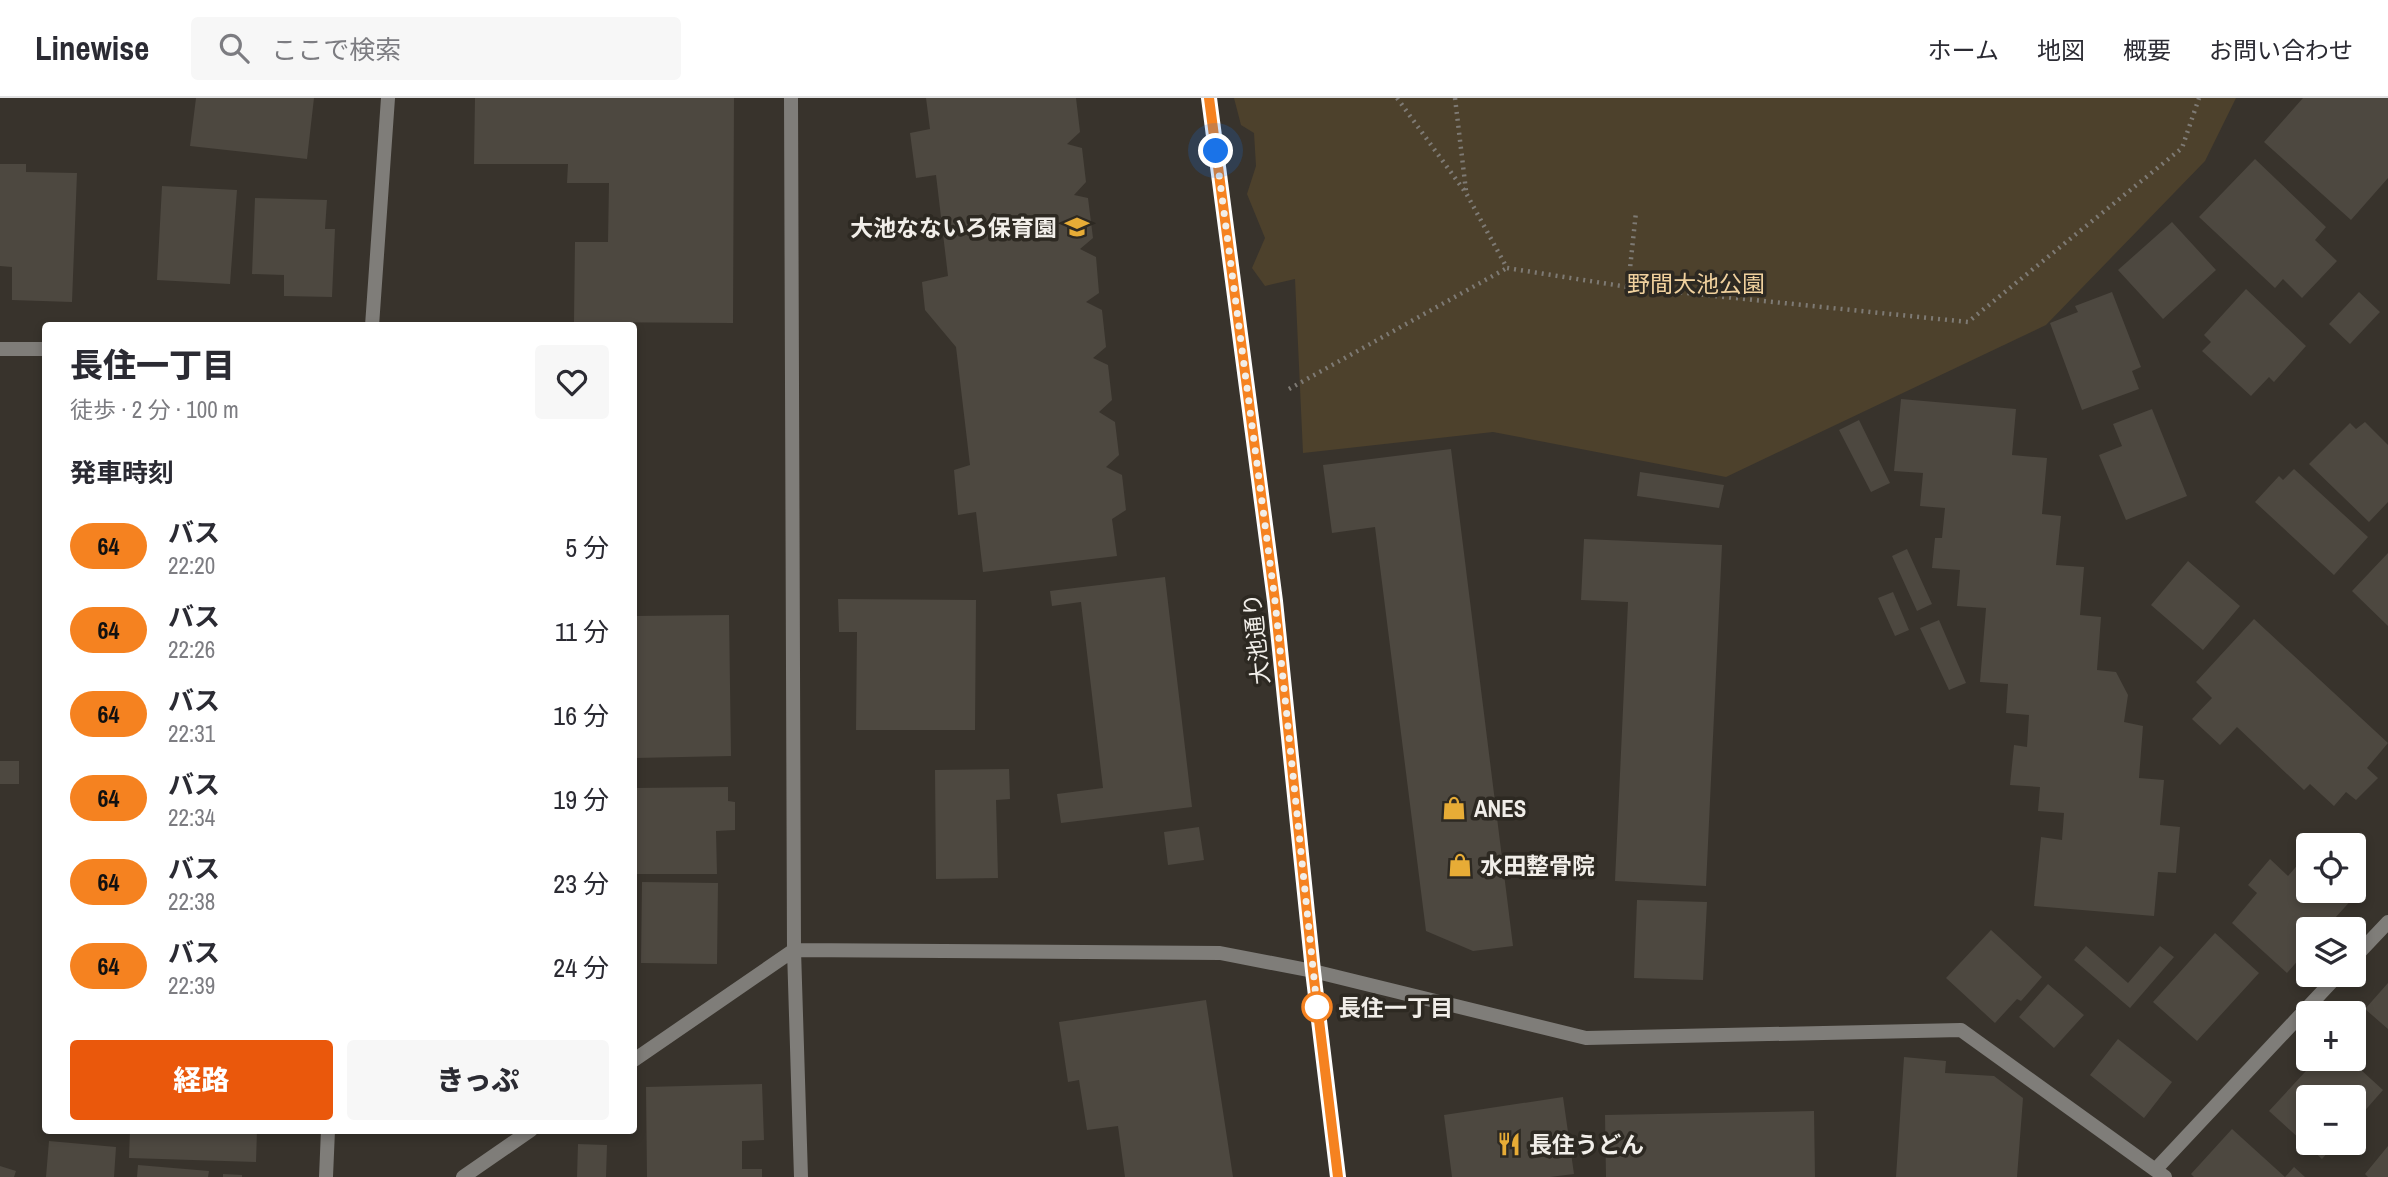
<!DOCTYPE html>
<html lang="ja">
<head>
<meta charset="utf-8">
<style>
  :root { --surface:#fff; --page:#f7f7f7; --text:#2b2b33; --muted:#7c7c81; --line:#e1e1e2; --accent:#ea580c }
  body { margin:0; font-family:"Archivo Narrow","Noto Sans JP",sans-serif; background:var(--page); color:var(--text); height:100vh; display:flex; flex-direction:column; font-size:26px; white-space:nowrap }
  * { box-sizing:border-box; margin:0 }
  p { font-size:23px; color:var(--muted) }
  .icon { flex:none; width:38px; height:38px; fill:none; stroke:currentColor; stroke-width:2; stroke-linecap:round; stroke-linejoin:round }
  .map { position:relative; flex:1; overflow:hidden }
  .side { position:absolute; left:42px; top:224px; width:595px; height:812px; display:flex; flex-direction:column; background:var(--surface); border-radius:7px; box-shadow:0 4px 10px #0003 }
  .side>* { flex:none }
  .badge { padding:0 14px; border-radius:23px; font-size:24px; line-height:46px }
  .fabs { position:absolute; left:2296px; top:735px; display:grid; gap:14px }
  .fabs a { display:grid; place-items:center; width:70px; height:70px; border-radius:7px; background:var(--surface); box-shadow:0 4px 10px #0003; font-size:35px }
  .you { position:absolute; width:35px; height:35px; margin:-18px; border:5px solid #fff; border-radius:50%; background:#1a73e8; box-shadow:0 0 0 10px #1a73e833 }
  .map>.badge { position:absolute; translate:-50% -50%; box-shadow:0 0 0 4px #fff }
  h2 { padding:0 28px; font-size:26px; line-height:63px }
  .round { display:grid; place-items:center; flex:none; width:74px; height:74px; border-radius:7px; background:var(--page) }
  .overview { display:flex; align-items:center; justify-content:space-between; height:119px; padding:0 28px }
  h1 { font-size:33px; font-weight:800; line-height:52px }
  .button { display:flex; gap:14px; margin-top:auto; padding:14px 28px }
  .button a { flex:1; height:80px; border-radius:7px; background:var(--accent); color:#fff; font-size:28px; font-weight:800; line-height:80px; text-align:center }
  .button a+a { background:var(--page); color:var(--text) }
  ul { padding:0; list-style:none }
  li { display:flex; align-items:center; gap:21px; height:84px; padding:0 28px }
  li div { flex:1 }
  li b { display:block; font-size:26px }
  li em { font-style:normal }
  li .badge { min-width:77px; font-weight:700; text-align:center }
  header { display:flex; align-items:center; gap:42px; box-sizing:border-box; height:98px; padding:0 35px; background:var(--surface); border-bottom:2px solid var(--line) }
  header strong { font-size:33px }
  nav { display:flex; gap:38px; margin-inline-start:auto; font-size:24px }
  .search { width:490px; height:63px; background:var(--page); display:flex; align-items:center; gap:18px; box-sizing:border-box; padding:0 24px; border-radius:7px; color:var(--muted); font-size:26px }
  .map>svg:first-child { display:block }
</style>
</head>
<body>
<header>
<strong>Linewise</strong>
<div class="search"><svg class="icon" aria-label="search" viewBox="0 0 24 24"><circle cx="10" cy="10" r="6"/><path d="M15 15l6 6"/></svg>ここで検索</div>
<nav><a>ホーム</a><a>地図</a><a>概要</a><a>お問い合わせ</a></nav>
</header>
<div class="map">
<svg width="2388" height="1079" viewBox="0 0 2388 1079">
  <rect width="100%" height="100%" fill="#38332c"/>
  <!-- green -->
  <path fill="#4d412c" d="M1234,0H2236L2205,63L2046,227L1726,379L1493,334L1303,355L1295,181L1265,188L1252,170L1265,140L1247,96L1256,68L1254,35L1241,27Z"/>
  <!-- building -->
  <path fill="#4d4840" d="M196,0H314L307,61L190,48Z
    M475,0H734L733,225L574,224L575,144H608L609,85H567L568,66H474Z
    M926,0H1076L1080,34L1067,46L1082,50L1086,84L1074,97L1088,100L1093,140L1080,151L1096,159L1099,195L1086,204L1102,212L1106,249L1093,260L1108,267L1112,302L1099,314L1115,324L1119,357L1106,369L1122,377L1126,412L1112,421L1117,458L983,474L976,414L958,417L954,372L970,367L956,249L925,212L922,184L948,178L936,77L916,80L910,35L930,31Z
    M2303,0H2388V80L2351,122L2264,44Z
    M2255,61L2326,129L2315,142L2337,163L2302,200L2283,181L2275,190L2199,119Z
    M0,66H26V74L77,75L72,204L12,202V169L0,168Z
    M162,88L237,92L230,186L157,182Z
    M255,100L327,102L325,131H335L332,199L284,198V177L252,176Z
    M2172,124L2216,172L2163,221L2118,172Z
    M2246,191L2306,248L2274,284L2269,279L2251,298L2202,253L2211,244L2204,237Z
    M2112,194L2141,269L2132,273L2139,291L2082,312L2050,225L2078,214L2075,208Z
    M2359,194L2380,214L2350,246L2329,226Z
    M1901,301L2016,311L2012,357L2047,360L2042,416L2061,418L2056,467L2084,469L2080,517L2101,519L2097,572L2116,574L2128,597L2124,624L2143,628L2139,680L2164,682L2160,727L2180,729L2176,775L2158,774L2154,818L2034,808L2041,739L2062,742L2064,715L2038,713L2040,689L2010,687L2014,647L2027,649L2029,617L2006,615L2008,586L1980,584L1986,510L1957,508L1960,472L1932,470L1935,440H1942L1945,410L1920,408L1923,375L1894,373Z
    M2152,311L2187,398L2126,422L2099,357L2122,348L2113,326Z
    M1859,322L1890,385L1871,394L1839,332Z
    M2365,324L2388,347V404L2369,424L2309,366L2350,325L2356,331Z
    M1451,351L1513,848L1473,853L1426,833L1375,429L1332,435L1323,367Z
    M2294,371L2368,439L2334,477L2255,404L2279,378L2283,382Z
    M1640,374L1724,387L1719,410L1637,398Z
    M1584,441L1722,447L1706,788L1615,783L1628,504L1581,502Z
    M1907,451L1932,506L1917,513L1892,458Z
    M2388,455V528L2352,493Z
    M2188,463L2240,508L2203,552L2151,507Z
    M1165,479L1192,709L1061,725L1057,696L1103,690L1081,504L1052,508L1050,493Z
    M1893,494L1909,532L1895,538L1878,500Z
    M838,501L976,502L975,632H856L857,534H839Z
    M729,517L731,658L635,660L634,518Z
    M2254,521L2388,645L2367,670L2378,680L2356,702L2346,694L2334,708L2310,686L2304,692L2237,629L2220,647L2192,621L2212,600L2196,584Z
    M1939,522L1966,585L1949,592L1920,530Z
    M0,663H19V686H0Z
    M1009,671L1010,701L996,702L998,780L936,781L935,672Z
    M728,689V703L735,704V732L716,733L717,776H634V690Z
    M1199,729L1204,762L1168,767L1164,734Z
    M2308,755V793H2349L2355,798L2325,831H2308V851L2287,875L2232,825L2257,795L2248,787L2270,761L2288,778Z
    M642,784L718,785L717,866L641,865Z
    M1637,802L1707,804L1703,882L1634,880Z
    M1991,832L2042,879L2021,903L2017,901L1995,925L1946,880Z
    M2215,835L2259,875L2197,943L2153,904Z
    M2086,848L2128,885L2160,848L2174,859L2130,910L2074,862Z
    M2388,885V931L2365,911Z
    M2048,886L2084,917L2054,950L2019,919Z
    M1206,902L1233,1079H1125L1118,1028L1087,1032L1079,982L1068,984L1059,924Z
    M2118,941L2172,984L2144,1020L2090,977Z
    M1904,959L1946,963L1945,975L1994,978L2023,1000L2017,1079H1896Z
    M2317,961H2349L2383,992L2354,1025V999H2308V1045H2336L2322,1061L2269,1013Z
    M762,986L764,1042L742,1043V1071H762V1079H647L646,989Z
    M1563,999L1574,1076L1550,1079H1452L1444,1017Z
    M1814,1013L1815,1079H1606L1605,1017Z
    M2232,1031L2285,1079H2194L2191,1076Z
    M130,1032H257L256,1064L129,1060Z
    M49,1043L116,1049L114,1079H46Z
    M578,1046L607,1047L606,1079H577Z
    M2388,1048V1079H2368L2365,1076Z
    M138,1067L209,1073L208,1079H137Z
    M0,1068L16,1073L14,1079H0Z
    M2294,1069L2305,1079H2285Z
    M223,1076L242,1077V1079H223Z"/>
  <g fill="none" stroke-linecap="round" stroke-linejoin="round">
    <!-- path -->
    <path stroke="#7e7a74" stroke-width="4.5" stroke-dasharray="2 5" stroke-linecap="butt" d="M1397,0L1466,95L1507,170L1628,189L1968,224L2182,50L2199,0
      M1455,0L1466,93
      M1628,189L1636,114
      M1289,291L1507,170"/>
    <!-- minor -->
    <path stroke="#7f7d79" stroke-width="14" d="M791,0L794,852L801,1079
      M372,228L388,0
      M0,251H46
      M2354,860L2388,824
      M634,962L794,852L1220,855L1313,873L1586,940L1961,932L2165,1079
      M2156,1071L2338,877
      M326,1079L328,1032
      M463,1079L531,1032"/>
    <!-- tertiary -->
    <path stroke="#7f7d79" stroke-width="14" d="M1209,0L1275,503L1313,873L1338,1079"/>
  </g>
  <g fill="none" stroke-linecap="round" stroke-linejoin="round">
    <!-- line casing -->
    <g stroke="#fff" stroke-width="16">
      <path id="line" d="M1209,0L1275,503L1313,873L1338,1079"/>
    </g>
    <!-- line -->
    <use href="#line" stroke="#f58220" stroke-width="10"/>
    <!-- walk -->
    <path stroke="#f1eee9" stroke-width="7" stroke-dasharray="0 12.6" d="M1216,53L1275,503L1317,909"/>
  </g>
  <!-- icons -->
  <defs>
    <g id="school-bare" transform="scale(1.89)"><path d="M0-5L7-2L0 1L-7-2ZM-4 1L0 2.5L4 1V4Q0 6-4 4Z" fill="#e7ac36" stroke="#2d2922" stroke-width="2.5" paint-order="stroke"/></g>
    <g id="shop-bare" transform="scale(1.89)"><path d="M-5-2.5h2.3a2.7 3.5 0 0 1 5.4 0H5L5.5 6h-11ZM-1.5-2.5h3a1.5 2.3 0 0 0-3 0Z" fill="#e7ac36" stroke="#2d2922" stroke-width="2.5" paint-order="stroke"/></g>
    <g id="restaurant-bare" transform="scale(1.89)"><path d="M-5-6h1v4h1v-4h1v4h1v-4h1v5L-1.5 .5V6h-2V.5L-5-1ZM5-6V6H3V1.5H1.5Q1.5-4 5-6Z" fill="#e7ac36" stroke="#2d2922" stroke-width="2.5" paint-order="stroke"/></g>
  </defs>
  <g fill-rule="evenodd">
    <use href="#school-bare" x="1077" y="129"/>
    <use href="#shop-bare" x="1454" y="710"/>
    <use href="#shop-bare" x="1460" y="767"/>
    <use href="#restaurant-bare" x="1509" y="1046"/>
  </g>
  <!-- markers -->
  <circle fill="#fff" stroke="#f58220" stroke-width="3.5" cx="1317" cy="909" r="14"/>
  <g text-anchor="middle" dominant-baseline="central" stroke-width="7" stroke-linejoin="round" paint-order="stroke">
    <!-- poi labels -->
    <g font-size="23" font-weight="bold" fill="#f1eee9" stroke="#2d2922" text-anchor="start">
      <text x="1057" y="129" text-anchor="end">大池なないろ保育園</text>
      <text x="1474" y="710">ANES</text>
      <text x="1480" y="767">水田整骨院</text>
      <text x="1529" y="1046">長住うどん</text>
    </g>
    <!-- park labels -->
    <g font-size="23" fill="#f0d19e" stroke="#2d2922">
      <text x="1696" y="185">野間大池公園</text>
    </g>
    <!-- street labels -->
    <g font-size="23" fill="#f1eee9" stroke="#2d2922">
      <text transform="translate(1256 541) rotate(-96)">大池通り</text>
    </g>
    <!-- stop labels -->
    <g font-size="23" font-weight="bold" fill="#f1eee9" stroke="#2d2922" text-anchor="start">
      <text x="1338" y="909">長住一丁目</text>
    </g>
  </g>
</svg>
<div class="fabs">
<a><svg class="icon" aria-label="locate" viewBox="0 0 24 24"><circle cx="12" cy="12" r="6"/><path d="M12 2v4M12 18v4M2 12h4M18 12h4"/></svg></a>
<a><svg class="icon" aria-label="layers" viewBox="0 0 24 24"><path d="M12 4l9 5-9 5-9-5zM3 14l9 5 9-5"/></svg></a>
<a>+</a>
<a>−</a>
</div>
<div class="you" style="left:1216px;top:53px"></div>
<section class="side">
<div class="overview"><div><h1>長住一丁目</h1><p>徒歩 · 2 分 · 100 m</p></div><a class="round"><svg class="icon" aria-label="heart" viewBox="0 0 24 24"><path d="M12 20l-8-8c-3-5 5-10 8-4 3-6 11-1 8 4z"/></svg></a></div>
<h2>発車時刻</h2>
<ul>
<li><span class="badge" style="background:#f58220;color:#111">64</span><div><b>バス</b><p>22:20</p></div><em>5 分</em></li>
<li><span class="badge" style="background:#f58220;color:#111">64</span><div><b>バス</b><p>22:26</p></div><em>11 分</em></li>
<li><span class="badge" style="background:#f58220;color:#111">64</span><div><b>バス</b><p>22:31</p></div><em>16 分</em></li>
<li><span class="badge" style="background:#f58220;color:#111">64</span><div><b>バス</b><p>22:34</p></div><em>19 分</em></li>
<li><span class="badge" style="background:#f58220;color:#111">64</span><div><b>バス</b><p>22:38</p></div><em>23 分</em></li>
<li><span class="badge" style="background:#f58220;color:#111">64</span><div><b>バス</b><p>22:39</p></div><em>24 分</em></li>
</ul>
<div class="button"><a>経路</a><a>きっぷ</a></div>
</section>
</div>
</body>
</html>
